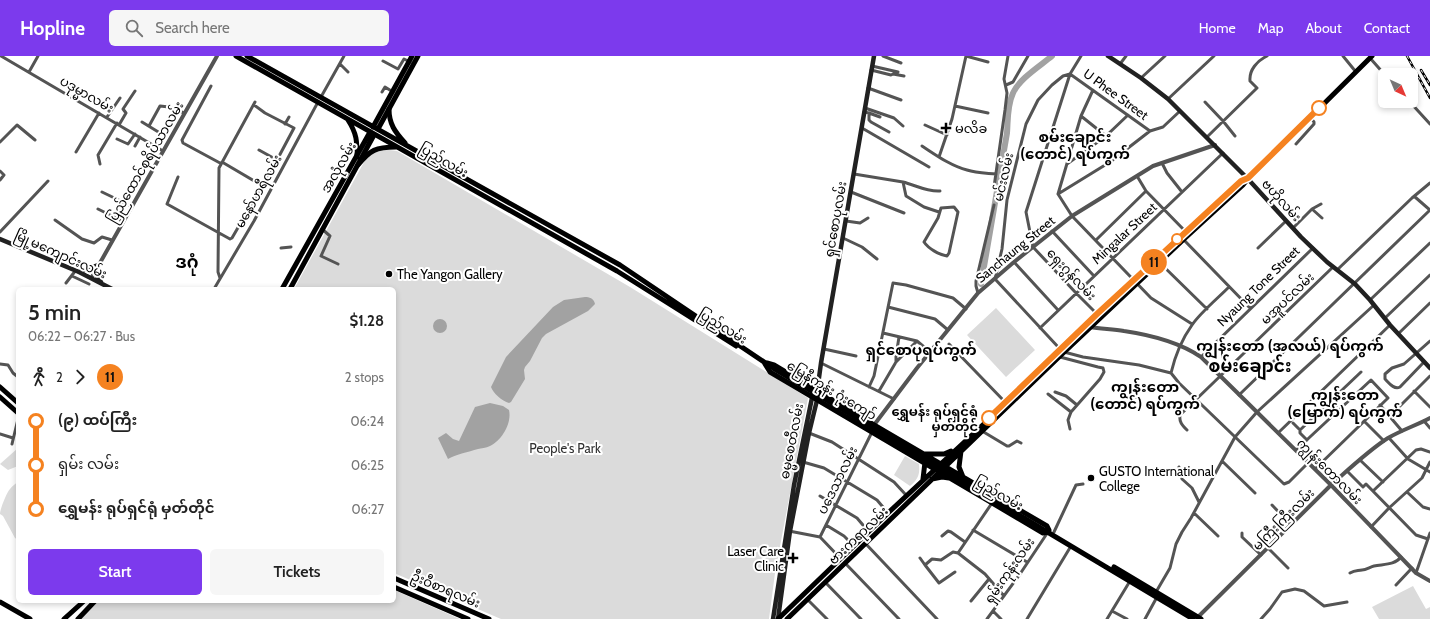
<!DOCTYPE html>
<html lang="en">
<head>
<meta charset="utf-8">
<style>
  :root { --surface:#fff; --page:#f6f6f6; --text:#222; --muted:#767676; --accent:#7c3aed }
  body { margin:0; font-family:Cabin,"Noto Sans Myanmar",sans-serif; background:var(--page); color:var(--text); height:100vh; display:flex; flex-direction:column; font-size:15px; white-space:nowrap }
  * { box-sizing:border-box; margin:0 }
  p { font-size:13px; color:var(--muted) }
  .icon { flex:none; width:22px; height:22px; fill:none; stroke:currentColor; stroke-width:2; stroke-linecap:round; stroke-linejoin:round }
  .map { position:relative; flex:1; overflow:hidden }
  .details { position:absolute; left:16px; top:231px; width:380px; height:316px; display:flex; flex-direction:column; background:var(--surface); border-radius:6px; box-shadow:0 2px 6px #0003 }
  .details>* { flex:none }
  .badge { padding:0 8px; border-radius:13px; font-size:14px; line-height:26px }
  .needle { width:26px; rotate:136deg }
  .tools { position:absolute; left:1378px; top:12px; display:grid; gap:8px }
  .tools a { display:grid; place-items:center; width:40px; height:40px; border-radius:6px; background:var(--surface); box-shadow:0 2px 6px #0003; font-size:20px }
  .map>.badge { position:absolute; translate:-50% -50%; box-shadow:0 0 0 2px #fff }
  .legs { display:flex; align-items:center; gap:6px; height:44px; padding:0 12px; font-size:13px }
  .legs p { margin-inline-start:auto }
  .headline { display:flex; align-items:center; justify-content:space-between; height:68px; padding:0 12px }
  h1 { font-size:22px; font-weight:600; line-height:30px }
  .button { display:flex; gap:8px; margin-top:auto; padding:8px 12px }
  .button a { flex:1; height:46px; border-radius:6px; background:var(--accent); color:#fff; font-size:16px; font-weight:600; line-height:46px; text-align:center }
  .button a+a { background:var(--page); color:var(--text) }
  ul { padding:0 12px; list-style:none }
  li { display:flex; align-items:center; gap:14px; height:44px; font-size:15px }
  li i { display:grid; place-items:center; width:6px; height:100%; margin:0 5px; background:currentColor }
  li i::after { content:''; width:10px; height:10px; margin:-5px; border:3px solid; border-radius:50%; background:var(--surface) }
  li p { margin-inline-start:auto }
  li:first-child i { background:linear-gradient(#0000 50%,currentColor 0) }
  li:last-child i { background:linear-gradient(currentColor 50%,#0000 0) }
  header { display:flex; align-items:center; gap:24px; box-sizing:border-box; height:56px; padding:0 20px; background:var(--accent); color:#fff }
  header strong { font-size:19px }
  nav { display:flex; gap:22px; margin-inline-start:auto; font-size:14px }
  .search { width:280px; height:36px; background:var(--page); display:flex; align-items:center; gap:10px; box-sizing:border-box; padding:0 14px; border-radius:6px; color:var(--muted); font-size:15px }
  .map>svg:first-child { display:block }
</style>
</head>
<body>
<header>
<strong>Hopline</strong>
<div class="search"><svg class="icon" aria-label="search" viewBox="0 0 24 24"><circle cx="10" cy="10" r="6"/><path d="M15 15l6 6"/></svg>Search here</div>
<nav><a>Home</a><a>Map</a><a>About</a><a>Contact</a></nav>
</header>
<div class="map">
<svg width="1430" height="563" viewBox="0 0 1430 563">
  <rect width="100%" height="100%" fill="#fff"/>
  <!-- green -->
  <path fill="#dbdbdb" d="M382,93L397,95L630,231L808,342L775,517L769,563H501L394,517V233H294L368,99Z
    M996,252L1035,294L1006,321L967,279Z
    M18,392V410L8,414L0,408Z
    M905,400L919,408C920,419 918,423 910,430L894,419Z
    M18,426V484L15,482L3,460L0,458C0,453 7,436 10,433C12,430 15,428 18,426Z
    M1413,530L1426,553L1430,551V563H1379L1372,551Z
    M394,534L460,563H81L98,545H394Z"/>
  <!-- water -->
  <path fill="#a2a2a2" d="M585,241C589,241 594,242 595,248L588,255L546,278L542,282L530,305L525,311L524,314L525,323L511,346L509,347C502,345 493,337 491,331L506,301L553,251L564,244Z
    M433 270a7 7 0 1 1 14 0a7 7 0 1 1-14 0Z
    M490,347L503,350L509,354C512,367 502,384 490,390C486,392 481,392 478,393C468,396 457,398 448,403L438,382L446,377L453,383L459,385L475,351Z"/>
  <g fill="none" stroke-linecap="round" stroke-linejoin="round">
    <!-- river -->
    <path stroke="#a2a2a2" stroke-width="6" d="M981,228L1007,77C1008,64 1007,50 1013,37C1019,23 1040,10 1052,0"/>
    <!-- minor -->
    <path stroke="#545454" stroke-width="3" d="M1,0L163,95
      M883,0L901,7
      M966,0L988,6
      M1081,0L1070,18L1026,156L1033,191L1076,237L1098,259
      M1343,0L1356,16
      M1370,2L1385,19
      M383,5L398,13L404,3L410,6
      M340,8L348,16
      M1120,8L1126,0
      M872,10L898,16
      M871,14L891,19L893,18L904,20
      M29,16L38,0
      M1070,18L1150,75
      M1141,22L1165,0
      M1006,29L1013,26L1028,0
      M211,30L182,84L183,87L220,107
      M868,32L901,44
      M1093,34L1081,60L1058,138L1072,160L1151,242L1192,268
      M382,36L385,31L393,36
      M321,41L344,0
      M1168,43L1214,0
      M1409,45L1430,68
      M1205,46L1223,65L1235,80
      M254,49L265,57L294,72L277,104L259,94
      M955,50L988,57
      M865,52L894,62L903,70
      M864,56L869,57V64L871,66L889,76
      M869,57L880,61
      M1081,60L1106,80
      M107,61L120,42
      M142,66L160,77
      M285,68L289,61
      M119,69L126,57L123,53L135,35
      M925,69L947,79
      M149,70L160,50L169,51L184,57
      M862,72L929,111
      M1207,81L1257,32L1250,25C1249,14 1257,5 1267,0
      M117,83L128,88L135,78
      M0,86L17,69L35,84
      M1296,88L1314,68V66L1310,61
      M135,90L140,81
      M922,90C936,99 951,110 967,114C976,117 986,117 996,118
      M76,96L99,57
      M939,101L952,63L966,0
      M222,106L263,130
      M1162,107L1167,117L1182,136
      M100,108L98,99L117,67
      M1067,108L1106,80L1128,59
      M0,115L4,119L0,124
      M854,118L903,126L906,140L924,151L939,156
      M1137,120L1146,135L1186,176
      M178,121L167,148L230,183L232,182L277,104
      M903,126C915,129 927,136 940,135
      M994,131L1005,54L1007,37L1004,23L1008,0
      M102,136L131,150
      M851,136L904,157
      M1058,138L1110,106L1150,75L1163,71L1180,55
      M1415,141L1430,154
      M954,151L958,156L949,197L947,200C939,199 928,192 924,186L938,162L941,152Z
      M98,153L122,165
      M1312,153L1322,162
      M55,164L82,183L94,187L102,181L112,184
      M846,165L860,167L868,162
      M1293,172L1312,153L1321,148
      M322,173L330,180L321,200L338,208
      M1052,175L1094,220
      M0,176L48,125
      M843,182L862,191L877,203
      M1183,183L1250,252
      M1096,184L1146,135
      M281,192L291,191
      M1258,192L1286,165
      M1014,206L1058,254
      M1159,206L1207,253
      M1337,214L1412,142L1430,127
      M72,220L89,228
      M220,222L218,216L219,112L255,46
      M66,227L76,214
      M214,233L254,165L318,46
      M978,237L976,230V225L994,149
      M1370,244L1430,187
      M888,251L935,263L948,274
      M1385,262L1430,219
      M1040,272L1223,97
      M883,277L917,285L930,296
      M1398,278L1430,247
      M949,288L1006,347
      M824,293L856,300
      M1060,293L995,223L1002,193L1007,144L1026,68L1038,44L1052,29L1063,20L1070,18
      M1064,296L1083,301L1139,309L1171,317
      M1060,301L1098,311L1103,312L1104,316L1100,323L1071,356L1068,364L1070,373
      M1201,301L1313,192
      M896,306V300L899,281
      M1424,306L1400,331C1394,334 1389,327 1385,323V318L1392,312L1404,308L1430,285
      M821,307L894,343
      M0,308L8,309L13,317L18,321
      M1171,317L1179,327L1284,428L1289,426L1308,407
      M1171,317C1175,300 1182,283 1192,269C1200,257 1218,242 1229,231
      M869,331L874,320L893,227L906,229L953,242L966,253
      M879,335L896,306L917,285
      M1414,335L1430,351
      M1055,336L1066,340L1077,349
      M1048,338L1071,356
      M1239,339L1430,154
      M1380,349L1402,375
      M1390,360L1430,320
      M1364,365L1384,385
      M1424,365L1430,372
      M1293,367L1300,374
      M1187,374C1182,369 1179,366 1180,359L1333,211
      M982,375L1007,390H1009L1017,385L1021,387
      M809,377L832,386L894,426L906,439
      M1278,377L1390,269
      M0,378L13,382
      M1389,382L1408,403L1430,416
      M1307,384L1300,377V374L1361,316
      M12,388L18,363
      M1296,394L1371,324L1388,342L1315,413
      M1360,404L1383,426
      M1222,405L1255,437
      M803,406L824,412L877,444L888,457
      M1179,411L1182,423L1192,432L1199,446
      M1347,415L1363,431L1366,428L1416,479L1428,483
      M1373,435L1416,394L1421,393L1430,396
      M1407,436L1423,451L1430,453
      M820,440L857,462L868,475
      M992,447L958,497L985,518L1004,540
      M1272,449L1291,469
      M1194,457L1218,480
      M826,469L844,480L854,490
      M1371,471L1389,452L1422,422L1430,406
      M973,474L1027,506
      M789,475L820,481L841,503
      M1054,476L1076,429L1083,428
      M1242,477V481L1261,499
      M942,480L948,475L951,476L965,486
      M820,481L872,376
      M865,487L937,563
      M1268,492L1288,512
      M920,502L925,509L932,503L941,504L953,496L958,497
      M845,507L899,563
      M925,509L939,527L955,516
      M1350,517C1355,514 1357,515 1362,514C1366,514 1370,511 1374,510C1384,508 1395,509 1401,501
      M1416,517L1430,477
      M825,526L861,563
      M1396,529L1412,512
      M1156,536L1170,512L1176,488L1182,476L1191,462L1235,381L1257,356L1374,249
      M807,543L827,563
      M971,545L989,523
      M993,555L1001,563
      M1112,555L1127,563
      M987,563L1020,518L1048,476
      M1027,563L1071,490
      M1107,563L1130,525
      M1145,563L1157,541
      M1261,563L1270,553L1282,536L1295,533L1304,535L1324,550L1347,546"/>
    <!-- tertiary -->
    <path stroke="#545454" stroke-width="4" d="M92,221L217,0
      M1090,271C1101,273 1113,273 1124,275C1151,279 1179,286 1201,301L1331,429L1416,517L1430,525
      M874,369L917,312L978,237L1014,206L1072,160L1153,110L1215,89
      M1198,561L1331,429C1348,414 1369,394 1388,382C1402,374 1417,369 1430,362"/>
    <!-- secondary -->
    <path stroke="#212121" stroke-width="4.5" d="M1108,0L1141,22L1168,43L1248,123L1301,181L1327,206L1355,228L1370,244L1390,269L1430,312
      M0,183L79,216L112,233
      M98,209L97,220L101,226
      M79,216L98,209
      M773,563L794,429L813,337
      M778,563L790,475L809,377L819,336L818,329L821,307L874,0"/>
    <!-- primary -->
    <path stroke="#000" stroke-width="5" d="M373,71L412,0
      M378,73L418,0
      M282,233L370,76
      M290,233L374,79
      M767,307L774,309L874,369L1047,470L1049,474
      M765,308L770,316L1043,477L1048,476
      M0,331L18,347
      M0,341L18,357
      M961,395L959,411L963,421
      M923,398H944L951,395
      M923,423L925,406
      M932,423L942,421L949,422
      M394,522L489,563
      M394,531L468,563
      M0,546L30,563
      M64,563L84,545
      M78,563L95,545
      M778,563L888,457L1000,353L1060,293L1180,181L1234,131L1241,125L1247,123
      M787,563L1059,301L1183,184L1243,129L1248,123L1372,0"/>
    <!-- trunk -->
    <path stroke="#000" stroke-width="5" d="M236,0L617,215L736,290
      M247,0L620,209L773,312L1193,563
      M389,53C389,68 395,76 405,87
      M348,64C357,78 357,85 357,101
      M358,109C370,94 376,91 396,91
      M1114,511L1201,563"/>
    <!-- rail casing -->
    <g stroke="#000" stroke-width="2.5">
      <path id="rail" d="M1407,0L1430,42
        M1421,14L1430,29"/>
    </g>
    <!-- rail -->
    <use href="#rail" stroke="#fff" stroke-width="1" stroke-dasharray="3" stroke-linecap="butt"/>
  </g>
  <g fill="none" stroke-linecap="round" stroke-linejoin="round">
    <!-- line-1 casing -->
    <g stroke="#fff" stroke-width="9">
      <path id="line-1" d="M989,362L1097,258L1241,125L1248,122L1319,52"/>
    </g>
    <!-- line-1 -->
    <use href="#line-1" stroke="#f58220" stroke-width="6"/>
  </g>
  <!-- markers -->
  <g fill="#fff" stroke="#f58220" stroke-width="2">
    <circle cx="1319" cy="52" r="7"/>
    <circle cx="1177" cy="183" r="5"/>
    <circle cx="989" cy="362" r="7"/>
  </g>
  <g fill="#000" stroke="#fff" stroke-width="1.5">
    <path d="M944 66h4v4h4v4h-4v4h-4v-4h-4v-4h4z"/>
    <circle cx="389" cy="218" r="4"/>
    <circle cx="1091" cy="422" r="4"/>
    <path d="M791 496h4v4h4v4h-4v4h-4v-4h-4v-4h4z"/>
  </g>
  <g text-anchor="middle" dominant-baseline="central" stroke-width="4" stroke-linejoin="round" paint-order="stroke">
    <!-- street labels -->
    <g font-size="13" fill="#000" stroke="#fff">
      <text transform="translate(87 38) rotate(30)">ပဒုမ္မာလမ်း</text>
      <text transform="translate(1116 38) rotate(36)">U Phee Street</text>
      <text transform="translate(444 104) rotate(30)">ပြည်လမ်း</text>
      <text transform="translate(145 106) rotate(-60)">ပြည်ထောင်စုရိပ်သာလမ်း</text>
      <text transform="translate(338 111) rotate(-60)">အလုံလမ်း</text>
      <text transform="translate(1003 121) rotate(-77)">မင်းလမ်း</text>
      <text transform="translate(258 135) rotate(-61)">မနော်ဟရီလမ်း</text>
      <text transform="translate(1282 144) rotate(48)">ဗဟိုလမ်း</text>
      <text transform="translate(835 163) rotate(-80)">ရှင်စောပုလမ်း</text>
      <text transform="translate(1124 177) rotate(-43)">Mingalar Street</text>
      <text transform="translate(1015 193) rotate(-39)">Sanchaung Street</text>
      <text transform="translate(61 198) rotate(24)">မြို့မကျောင်းလမ်း</text>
      <text transform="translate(1072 218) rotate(47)">ရှေးဂွန်လမ်း</text>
      <text transform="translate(1258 230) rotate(-44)">Nyaung Tone Street</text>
      <text transform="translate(1287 242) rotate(-44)">မအူပင်လမ်း</text>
      <text transform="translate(723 270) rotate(31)">ပြည်လမ်း</text>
      <text transform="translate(832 334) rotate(31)">မြေနီကုန်း ဂုံးကျော်</text>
      <text transform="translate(791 385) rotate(-79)">ဓမ္မစေတီလမ်း</text>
      <text transform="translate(1330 415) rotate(45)">ကျွန်းတောလမ်း</text>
      <text transform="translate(837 424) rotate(-64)">ပဒေသာလမ်း</text>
      <text transform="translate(999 437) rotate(30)">ပြည်လမ်း</text>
      <text transform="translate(1283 463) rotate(-45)">မကြီးကြီးလမ်း</text>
      <text transform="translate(858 479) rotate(-44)">ဗားကရာလမ်း</text>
      <text transform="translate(1009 514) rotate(-55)">ရှမ်းကုန်းလမ်း</text>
      <text transform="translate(446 533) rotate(23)">ဦးဝီစာရလမ်း</text>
    </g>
    <!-- poi labels -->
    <g font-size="13" fill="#000" stroke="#fff" text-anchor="start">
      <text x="955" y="72">မလိခ</text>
      <text x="397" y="218">The Yangon Gallery</text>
      <text x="1099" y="415">GUSTO International<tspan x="1099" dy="15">College</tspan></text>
      <text x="784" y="495" text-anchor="end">Laser Care<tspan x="784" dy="15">Clinic</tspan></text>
    </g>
    <!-- stop labels -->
    <g font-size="13" font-weight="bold" fill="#000" stroke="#fff" text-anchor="end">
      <text x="978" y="355">ရွှေမန်း ရုပ်ရှင်ရုံ<tspan x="978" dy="15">မှတ်တိုင်</tspan></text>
    </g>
    <!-- park labels -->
    <g font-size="13" fill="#323232" stroke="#fff">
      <text x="565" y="392">People's Park</text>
    </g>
    <!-- quarter labels -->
    <g font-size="15" font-weight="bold" fill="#000" stroke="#fff">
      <text x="1075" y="81">စမ်းချောင်း<tspan x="1075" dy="17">(တောင်) ရပ်ကွက်</tspan></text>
      <text x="1290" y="290">ကျွန်းတော (အလယ်) ရပ်ကွက်</text>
      <text x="921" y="294">ရှင်စောပုရပ်ကွက်</text>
      <text x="1145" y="331">ကျွန်းတော<tspan x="1145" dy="17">(တောင်) ရပ်ကွက်</tspan></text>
      <text x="1345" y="339">ကျွန်းတော<tspan x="1345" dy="17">(မြောက်) ရပ်ကွက်</tspan></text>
    </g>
    <!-- district labels -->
    <g font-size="17" font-weight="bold" fill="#000" stroke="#fff">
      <text x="187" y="206">ဒဂုံ</text>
      <text x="1250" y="310">စမ်းချောင်း</text>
    </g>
  </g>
</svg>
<div class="tools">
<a><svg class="needle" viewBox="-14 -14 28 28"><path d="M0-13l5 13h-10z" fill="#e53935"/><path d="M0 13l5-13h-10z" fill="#767676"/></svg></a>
</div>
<b class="badge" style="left:1154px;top:206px;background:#f58220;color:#111">11</b>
<section class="details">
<div class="headline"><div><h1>5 min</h1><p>06:22 – 06:27 · Bus</p></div><b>$1.28</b></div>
<div class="legs"><svg class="icon" aria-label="walk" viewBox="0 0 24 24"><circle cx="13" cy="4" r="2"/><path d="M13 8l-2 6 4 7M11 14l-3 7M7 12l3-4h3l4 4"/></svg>2<svg class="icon" aria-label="forward" viewBox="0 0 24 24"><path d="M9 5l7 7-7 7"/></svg><b class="badge" style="background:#f58220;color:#111">11</b><p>2 stops</p></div>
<ul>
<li><i style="color:#f58220"></i><b>(၉) ထပ်ကြီး</b><p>06:24</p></li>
<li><i style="color:#f58220"></i><span>ရှမ်း လမ်း</span><p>06:25</p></li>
<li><i style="color:#f58220"></i><b>ရွှေမန်း ရုပ်ရှင်ရုံ မှတ်တိုင်</b><p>06:27</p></li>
</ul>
<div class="button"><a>Start</a><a>Tickets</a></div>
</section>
</div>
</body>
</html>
